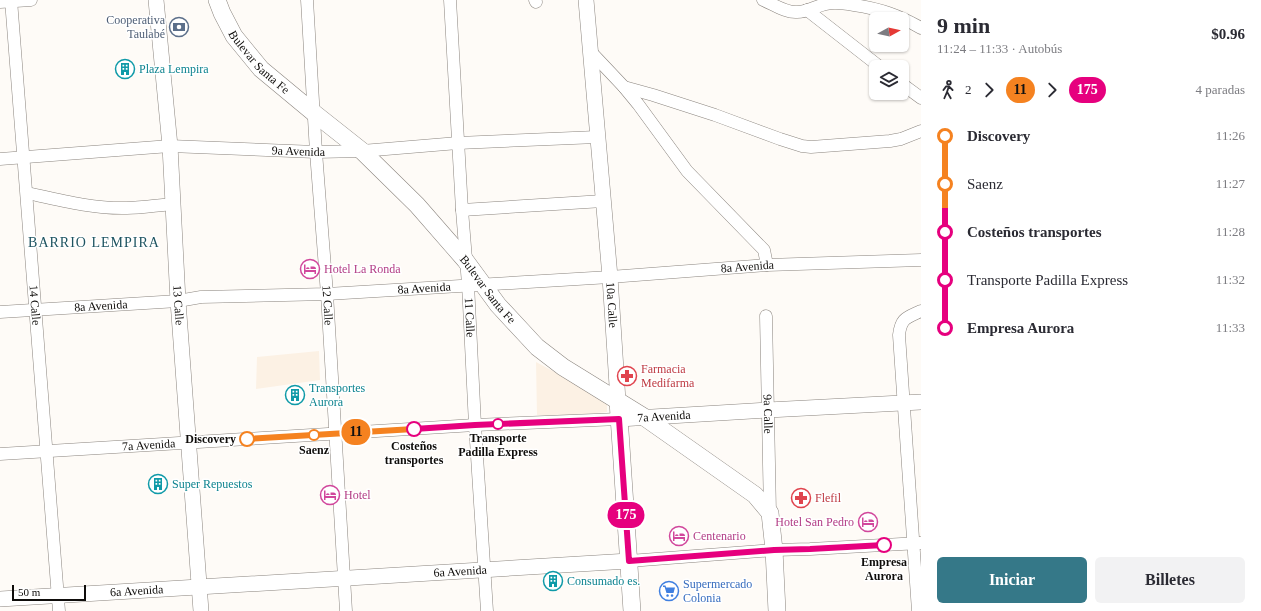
<!DOCTYPE html>
<html lang="es">
<head>
<meta charset="utf-8">
<style>
  :root { --surface:#fff; --page:#f2f2f3; --text:#2b2b33; --muted:#7c7c81; --accent:#357888 }
  body { margin:0; font-family:Georgia,serif; background:var(--page); color:var(--text); height:100vh; display:flex; flex-direction:column; font-size:15px; white-space:nowrap }
  * { box-sizing:border-box; margin:0 }
  p { font-size:13px; color:var(--muted) }
  .icon { flex:none; width:22px; height:22px; fill:none; stroke:currentColor; stroke-width:2; stroke-linecap:round; stroke-linejoin:round }
  .map { position:relative; flex:1; overflow:hidden }
  .details { display:flex; flex-direction:column; background:var(--surface); width:340px }
  .details>* { flex:none }
  .badge { padding:0 8px; border-radius:13px; font-size:14px; line-height:26px }
  .needle { width:26px; rotate:82deg }
  .tools { position:absolute; left:869px; top:12px; display:grid; gap:8px }
  .tools a { display:grid; place-items:center; width:40px; height:40px; border-radius:6px; background:var(--surface); box-shadow:0 1px 3px #0004; font-size:20px }
  .scale { position:absolute; left:12px; bottom:10px; width:74px; box-sizing:border-box; padding-left:4px; border:2px solid #0f0d0b; border-top:0; font-size:11px; line-height:14px; white-space:nowrap; color:#0f0d0b; -webkit-text-stroke:3px #fff; paint-order:stroke }
  .map>.badge { position:absolute; translate:-50% -50%; box-shadow:0 0 0 2px #fff }
  .legs { display:flex; align-items:center; gap:6px; height:44px; padding:0 16px; font-size:13px }
  .legs p { margin-inline-start:auto }
  .head { display:flex; align-items:center; justify-content:space-between; height:68px; padding:0 16px }
  h1 { font-size:22px; font-weight:700; line-height:30px }
  .button { display:flex; gap:8px; margin-top:auto; padding:8px 16px }
  .button a { flex:1; height:46px; border-radius:6px; background:var(--accent); color:#fff; font-size:16px; font-weight:700; line-height:46px; text-align:center }
  .button a+a { background:var(--page); color:var(--text) }
  ul { padding:0 16px; list-style:none }
  li { display:flex; align-items:center; gap:14px; height:48px; font-size:15px }
  li i { display:grid; place-items:center; width:6px; height:100%; margin:0 5px; background:currentColor }
  li i::after { content:''; width:10px; height:10px; margin:-5px; border:3px solid; border-radius:50%; background:var(--surface) }
  li p { margin-inline-start:auto }
  li:first-child i { background:linear-gradient(#0000 50%,currentColor 0) }
  li:last-child i { background:linear-gradient(currentColor 50%,#0000 0) }
  main { display:flex; flex:1; min-height:0 }
  .map>svg:first-child { display:block }
</style>
</head>
<body>
<main>
<div class="map">
<svg width="921" height="611" viewBox="0 0 921 611">
  <rect width="100%" height="100%" fill="#fefbf7"/>
  <!-- built -->
  <path fill="#fcf1e4" d="M319,351L320,380L256,389L257,357Z
    M536,362L607,400V412L565,416L537,415Z"/>
  <g fill="none" stroke-linecap="round" stroke-linejoin="round">
    <!-- minor casing -->
    <g stroke="#8b857f" stroke-width="13">
      <g id="minor">
        <path id="s1" d="M11,0L59,611"/>
        <path id="s2" d="M307,0L316,152L327,294L346,611"/>
        <path id="s3" d="M450,0L462,210L468,284L475,425L487,611"/>
        <path d="M535,0L536,2"/>
        <path d="M763,0C773,4 786,13 797,12C811,12 820,2 836,3C842,3 848,4 854,5C881,9 898,15 921,28"/>
        <path d="M0,2L31,0"/>
        <path d="M807,10L880,67"/>
        <path d="M590,51L624,87L638,104L687,171L764,250L767,265"/>
        <path d="M902,84L921,98"/>
        <path d="M624,87L653,95L715,115L780,139L802,146L811,147L890,141L901,139L921,131"/>
        <path id="s4" d="M0,159L170,146L316,152L362,151L458,143L597,137"/>
        <path d="M27,193C59,200 94,209 127,208C142,208 158,205 173,204"/>
        <path d="M462,210L603,201"/>
        <path id="s5" d="M0,312L178,301L201,297L327,294L610,277L767,265L921,260"/>
        <path id="s6" d="M766,316L770,513"/>
        <path id="s7" d="M0,454L475,425L619,419"/>
        <path d="M629,561L774,550L810,549L920,543"/>
        <path d="M918,611L899,335C901,318 906,318 921,311"/>
      </g>
    </g>
    <!-- tertiary casing -->
    <g stroke="#8b857f" stroke-width="16">
      <g id="tertiary">
        <path id="s8" d="M156,0L170,146L178,301L201,611"/>
        <path id="s9" d="M586,0L610,277L618,401"/>
        <path id="s10" d="M619,419L768,410L921,402"/>
        <path id="s11" d="M0,599L629,561"/>
      </g>
    </g>
    <!-- secondary casing -->
    <g stroke="#8b857f" stroke-width="18">
      <g id="secondary">
        <path id="s12" d="M217,0L222,13L234,36L261,69L314,113L362,151L417,205L465,260L498,305L537,347L563,367L644,417L755,495L770,513L774,550L777,611"/>
        <path d="M618,401L632,611"/>
      </g>
    </g>
    <!-- minor -->
    <use href="#minor" stroke="#fff" stroke-width="12"/>
    <!-- tertiary -->
    <use href="#tertiary" stroke="#fff" stroke-width="15"/>
    <!-- secondary -->
    <use href="#secondary" stroke="#fff" stroke-width="17"/>
  </g>
  <g fill="none" stroke-linecap="round" stroke-linejoin="round">
    <!-- line-1 casing -->
    <g stroke="#fff" stroke-width="9">
      <path id="line-1" d="M247,439L414,429"/>
    </g>
    <!-- line-2 casing -->
    <g stroke="#fff" stroke-width="9">
      <path id="line-2" d="M414,429L475,425L619,419L629,561L774,550L810,549L884,545"/>
    </g>
    <!-- line-1 -->
    <use href="#line-1" stroke="#f58220" stroke-width="6"/>
    <!-- line-2 -->
    <use href="#line-2" stroke="#e6007e" stroke-width="6"/>
  </g>
  <!-- icons -->
  <defs>
    <g id="bank-ring" transform="scale(1)"><circle r="9.5" fill="#fff" stroke="#5c6f8a" stroke-width="1.5"/><path d="M-6-4H6V4H-6ZM0-2.3a2.3 2.3 0 1 0 0 4.6a2.3 2.3 0 1 0 0-4.6Z" fill="#5c6f8a"/></g>
    <g id="building-ring" transform="scale(1)"><circle r="9.5" fill="#fff" stroke="#0f9aa8" stroke-width="1.5"/><path d="M-4-6H4V6H1V3H-1V6H-4ZM-2.5-4.3h1.7v1.8h-1.7ZM.8-4.3h1.7v1.8H.8ZM-2.5-1h1.7V.8h-1.7ZM.8-1h1.7V.8H.8Z" fill="#0f9aa8"/></g>
    <g id="hotel-ring" transform="scale(1)"><circle r="9.5" fill="#fff" stroke="#d1479c" stroke-width="1.5"/><path d="M-6-4.5h1.5V1H6V5H4.5V3h-9V5H-6ZM-4 0a1.8 1.8 0 1 1 3.6 0ZM.5 0V-2.5h3Q6-2.5 6 0Z" fill="#d1479c"/></g>
    <g id="pharmacy-ring" transform="scale(1)"><circle r="9.5" fill="#fff" stroke="#e0444e" stroke-width="1.5"/><path d="M-2-6h4v4h4v4h-4v4h-4v-4h-4v-4h4Z" fill="#e0444e"/></g>
    <g id="supermarket-ring" transform="scale(1)"><circle r="9.5" fill="#fff" stroke="#3f7fe0" stroke-width="1.5"/><path d="M-6-5.5h2.5l.6 2H6L4.5 2H-2.5L-4.4-4H-6ZM-1.5 3.2a1.3 1.3 0 1 0 .1 0ZM3 3.2a1.3 1.3 0 1 0 .1 0Z" fill="#3f7fe0"/></g>
  </defs>
  <g fill-rule="evenodd">
    <use href="#bank-ring" x="179" y="27"/>
    <use href="#building-ring" x="125" y="69"/>
    <use href="#hotel-ring" x="310" y="269"/>
    <use href="#pharmacy-ring" x="627" y="376"/>
    <use href="#building-ring" x="295" y="395"/>
    <use href="#building-ring" x="158" y="484"/>
    <use href="#hotel-ring" x="330" y="495"/>
    <use href="#pharmacy-ring" x="801" y="498"/>
    <use href="#hotel-ring" x="868" y="522"/>
    <use href="#hotel-ring" x="679" y="536"/>
    <use href="#building-ring" x="553" y="581"/>
    <use href="#supermarket-ring" x="669" y="591"/>
  </g>
  <!-- markers -->
  <g fill="#fff" stroke="#e6007e" stroke-width="2">
    <circle cx="498" cy="424" r="5"/>
    <circle cx="414" cy="429" r="7"/>
    <circle cx="884" cy="545" r="7"/>
  </g>
  <g fill="#fff" stroke="#f58220" stroke-width="2">
    <circle cx="314" cy="435" r="5"/>
    <circle cx="247" cy="439" r="7"/>
  </g>
  <g text-anchor="middle" dominant-baseline="central" stroke-width="3" stroke-linejoin="round" paint-order="stroke">
    <!-- service labels -->
    <g font-size="12" fill="#4e5e75" stroke="#fff" text-anchor="end">
      <text x="165" y="20">Cooperativa<tspan x="165" dy="14">Taulabé</tspan></text>
    </g>
    <!-- street labels -->
    <g font-size="12" fill="#0f0d0b" stroke="#fff">
      <text stroke="none"><textPath href="#s12" startOffset="76">Bulevar Santa Fe</textPath></text>
      <text stroke="none"><textPath href="#s4" startOffset="299">9a Avenida</textPath></text>
      <text stroke="none"><textPath href="#s5" startOffset="749">8a Avenida</textPath></text>
      <text stroke="none"><textPath href="#s5" startOffset="425">8a Avenida</textPath></text>
      <text stroke="none"><textPath href="#s12" startOffset="400">Bulevar Santa Fe</textPath></text>
      <text stroke="none"><textPath href="#s1" startOffset="306">14 Calle</textPath></text>
      <text stroke="none"><textPath href="#s8" startOffset="306">13 Calle</textPath></text>
      <text stroke="none"><textPath href="#s2" startOffset="306">12 Calle</textPath></text>
      <text stroke="none"><textPath href="#s9" startOffset="306">10a Calle</textPath></text>
      <text stroke="none"><textPath href="#s5" startOffset="101">8a Avenida</textPath></text>
      <text stroke="none"><textPath href="#s3" startOffset="318">11 Calle</textPath></text>
      <text stroke="none"><textPath href="#s6" startOffset="98">9a Calle</textPath></text>
      <text stroke="none"><textPath href="#s10" startOffset="45">7a Avenida</textPath></text>
      <text stroke="none"><textPath href="#s7" startOffset="149">7a Avenida</textPath></text>
      <text stroke="none"><textPath href="#s11" startOffset="461">6a Avenida</textPath></text>
      <text stroke="none"><textPath href="#s11" startOffset="137">6a Avenida</textPath></text>
    </g>
    <!-- culture labels -->
    <g font-size="12" fill="#0d838f" stroke="#fff" text-anchor="start">
      <text x="139" y="69">Plaza Lempira</text>
      <text x="309" y="388">Transportes<tspan x="309" dy="14">Aurora</tspan></text>
      <text x="172" y="484">Super Repuestos</text>
      <text x="567" y="581">Consumado es.</text>
    </g>
    <!-- hotel labels -->
    <g font-size="12" fill="#b23c85" stroke="#fff" text-anchor="start">
      <text x="324" y="269">Hotel La Ronda</text>
      <text x="344" y="495">Hotel</text>
      <text x="854" y="522" text-anchor="end">Hotel San Pedro</text>
      <text x="693" y="536">Centenario</text>
    </g>
    <!-- health labels -->
    <g font-size="12" fill="#be3a42" stroke="#fff" text-anchor="start">
      <text x="641" y="369">Farmacia<tspan x="641" dy="14">Medifarma</tspan></text>
      <text x="815" y="498">Flefil</text>
    </g>
    <!-- stop labels -->
    <g font-size="12" font-weight="bold" fill="#0f0d0b" stroke="#fff">
      <text x="498" y="438">Transporte<tspan x="498" dy="14">Padilla Express</tspan></text>
      <text x="236" y="439" text-anchor="end">Discovery</text>
      <text x="414" y="446">Costeños<tspan x="414" dy="14">transportes</tspan></text>
      <text x="314" y="450">Saenz</text>
      <text x="884" y="562">Empresa<tspan x="884" dy="14">Aurora</tspan></text>
    </g>
    <!-- shop labels -->
    <g font-size="12" fill="#366cbe" stroke="#fff" text-anchor="start">
      <text x="683" y="584">Supermercado<tspan x="683" dy="14">Colonia</tspan></text>
    </g>
    <!-- quarter labels -->
    <g font-size="14" letter-spacing="1" fill="#1d5360" stroke="#fff">
      <text x="94" y="242">BARRIO LEMPIRA</text>
    </g>
  </g>
</svg>
<div class="tools">
<a><svg class="needle" viewBox="-14 -14 28 28"><path d="M0-13l5 13h-10z" fill="#e53935"/><path d="M0 13l5-13h-10z" fill="#7c7c81"/></svg></a>
<a><svg class="icon" aria-label="layers" viewBox="0 0 24 24"><path d="M12 4l9 5-9 5-9-5zM3 14l9 5 9-5"/></svg></a>
</div>
<div class="scale">50 m</div>
<b class="badge" style="left:356px;top:432px;background:#f58220;color:#111">11</b>
<b class="badge" style="left:626px;top:515px;background:#e6007e;color:#fff">175</b>
</div>
<section class="details">
<div class="head"><div><h1>9 min</h1><p>11:24 – 11:33 · Autobús</p></div><b>$0.96</b></div>
<div class="legs"><svg class="icon" aria-label="walk" viewBox="0 0 24 24"><circle cx="13" cy="4" r="2"/><path d="M13 8l-2 6 4 7M11 14l-3 7M7 12l3-4h3l4 4"/></svg>2<svg class="icon" aria-label="forward" viewBox="0 0 24 24"><path d="M9 5l7 7-7 7"/></svg><b class="badge" style="background:#f58220;color:#111">11</b><svg class="icon" aria-label="forward" viewBox="0 0 24 24"><path d="M9 5l7 7-7 7"/></svg><b class="badge" style="background:#e6007e;color:#fff">175</b><p>4 paradas</p></div>
<ul>
<li><i style="color:#f58220"></i><b>Discovery</b><p>11:26</p></li>
<li><i style="color:#f58220"></i><span>Saenz</span><p>11:27</p></li>
<li><i style="color:#e6007e"></i><b>Costeños transportes</b><p>11:28</p></li>
<li><i style="color:#e6007e"></i><span>Transporte Padilla Express</span><p>11:32</p></li>
<li><i style="color:#e6007e"></i><b>Empresa Aurora</b><p>11:33</p></li>
</ul>
<div class="button"><a>Iniciar</a><a>Billetes</a></div>
</section>
</main>
</body>
</html>
